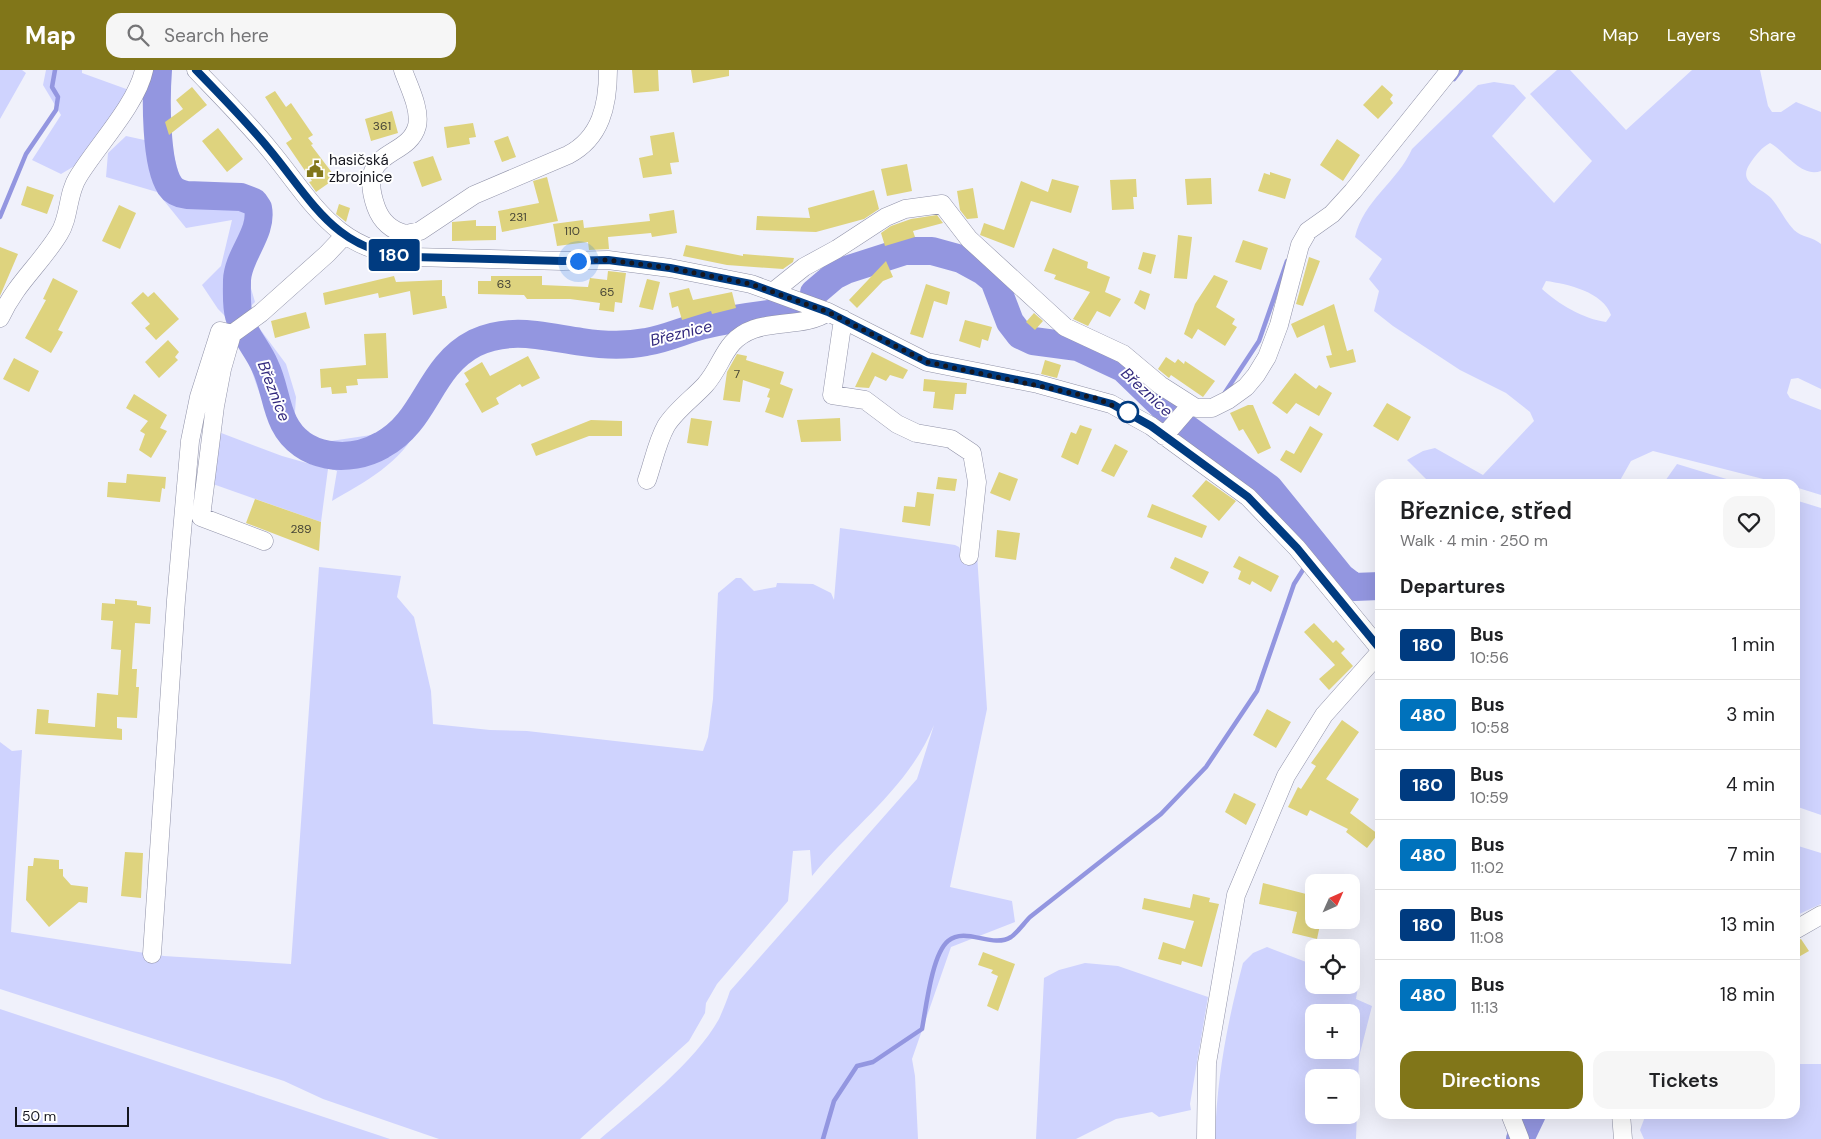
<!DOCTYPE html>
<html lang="en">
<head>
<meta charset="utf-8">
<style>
  :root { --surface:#fff; --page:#f6f6f6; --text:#202124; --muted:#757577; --line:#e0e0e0; --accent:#817619 }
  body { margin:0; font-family:"DM Sans",sans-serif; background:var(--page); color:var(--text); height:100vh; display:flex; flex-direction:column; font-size:19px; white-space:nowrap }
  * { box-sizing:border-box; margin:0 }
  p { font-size:16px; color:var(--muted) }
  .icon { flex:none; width:28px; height:28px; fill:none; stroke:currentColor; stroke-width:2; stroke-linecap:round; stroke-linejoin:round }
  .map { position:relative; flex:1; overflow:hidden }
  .drawer { position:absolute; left:1375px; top:409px; width:425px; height:640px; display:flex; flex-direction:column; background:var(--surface); border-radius:15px; box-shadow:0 5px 20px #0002 }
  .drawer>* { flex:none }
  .badge { padding:0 10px; border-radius:4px; font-size:18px; line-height:32px }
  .needle { width:32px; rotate:45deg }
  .fabs { position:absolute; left:1305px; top:804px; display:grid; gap:10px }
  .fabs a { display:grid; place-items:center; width:55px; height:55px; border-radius:10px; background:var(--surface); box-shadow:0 5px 20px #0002; font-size:25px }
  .scale { position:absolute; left:15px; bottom:12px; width:114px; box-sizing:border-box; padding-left:5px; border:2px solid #16171f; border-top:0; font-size:14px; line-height:18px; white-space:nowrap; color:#16171f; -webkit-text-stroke:4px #fff; paint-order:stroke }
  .you { position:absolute; width:25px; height:25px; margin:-12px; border:4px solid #fff; border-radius:50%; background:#1a73e8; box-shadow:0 0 0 8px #1a73e833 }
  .map>.badge { position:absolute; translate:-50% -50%; box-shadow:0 0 0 2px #fff }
  h2 { padding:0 25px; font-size:19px; line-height:45px }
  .round { display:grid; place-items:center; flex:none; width:52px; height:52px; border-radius:15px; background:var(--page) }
  .head { display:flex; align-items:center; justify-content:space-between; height:85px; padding:0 25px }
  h1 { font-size:24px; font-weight:600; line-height:38px }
  .primary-button { display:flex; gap:10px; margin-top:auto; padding:10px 25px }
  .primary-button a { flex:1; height:58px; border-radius:15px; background:var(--accent); color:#fff; font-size:20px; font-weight:600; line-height:58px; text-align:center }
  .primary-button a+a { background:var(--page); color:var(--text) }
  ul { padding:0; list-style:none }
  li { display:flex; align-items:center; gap:15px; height:70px; padding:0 25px; border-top:1px solid var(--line) }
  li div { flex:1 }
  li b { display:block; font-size:19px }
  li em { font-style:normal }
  li .badge { min-width:55px; font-weight:700; text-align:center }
  header { display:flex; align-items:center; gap:30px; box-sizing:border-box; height:70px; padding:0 25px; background:var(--accent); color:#fff }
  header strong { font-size:24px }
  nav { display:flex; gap:28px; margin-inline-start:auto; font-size:18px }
  .search { width:350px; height:45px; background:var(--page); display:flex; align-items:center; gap:12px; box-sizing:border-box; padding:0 18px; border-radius:15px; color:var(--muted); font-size:19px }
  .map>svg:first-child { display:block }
</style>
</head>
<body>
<header>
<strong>Map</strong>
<div class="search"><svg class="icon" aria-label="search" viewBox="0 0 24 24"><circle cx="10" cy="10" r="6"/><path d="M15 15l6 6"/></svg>Search here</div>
<nav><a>Map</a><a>Layers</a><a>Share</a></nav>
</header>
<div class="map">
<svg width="1821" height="1069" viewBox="0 0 1821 1069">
  <rect width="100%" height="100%" fill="#f0f1fb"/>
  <!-- green -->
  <path fill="#cfd3fe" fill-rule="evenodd" d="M0,0H22L26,3L0,49Z
    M46,0H82V3L129,20L88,88L61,104L32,90L61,45L43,15Z
    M1557,0H1570L1626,60L1692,0H1760L1768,36L1772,42H1781L1796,32L1821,42V101C1801,108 1786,82 1770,73C1761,78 1757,84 1751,92C1736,113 1759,116 1771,128C1780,138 1785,151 1794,160C1801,167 1813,167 1821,174V319L1798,308L1791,309L1787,323L1790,328L1821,340V425L1795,417V414H1783L1653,381L1631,391L1618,414H1431L1407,390L1423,381L1435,378L1483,405L1534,351L1530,342L1506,323L1460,300L1393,256L1374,241L1379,221L1369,209L1382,189L1355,167C1363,131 1398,111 1412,79L1478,15L1494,12L1514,15L1526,28L1492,66L1554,133L1592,91L1530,24ZM1546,211C1568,214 1603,222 1611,245L1606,252C1584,249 1558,234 1542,219Z
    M161,18L162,59L173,82L181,113L261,121L270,136V150L245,198L255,232L237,250L230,251L218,239L202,215L221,196L232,150L186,158L157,122L106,107L108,83L126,66L149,71L144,28Z
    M257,255L286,294L296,327L294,357L324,372L378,364L404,345L418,357C403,392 363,413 332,431L337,401C319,393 296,386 284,370C262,340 252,301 241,267Z
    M216,361L282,386L328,399L321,452L210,413Z
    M1677,394L1743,414H1663Z
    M1795,430L1821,438V745L1795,736Z
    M840,458L955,475L959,477L962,483L977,484L987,639L950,817L1012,831L1015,852L951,877L912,989L915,1006L918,1069H600C638,1037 695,992 719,949C723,940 727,930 730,921L917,709L934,655C909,717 853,756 812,806L810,780L793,781L788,831L717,914L706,933L705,943L689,971L580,1069H439L323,1029L284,1011L0,919V672L12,681L22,680L11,862L164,886L291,894L319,497L401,506L397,527L414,547L431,621L433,654L490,660L527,661L703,681L708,667L713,629L718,523L736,508H741L754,521L776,517L777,513L813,514L831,523L834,530Z
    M1795,775L1821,783V834L1795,846Z
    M1267,877L1314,895V915H1351L1353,910L1358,917L1356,929L1372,936L1359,987L1356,1069H1215C1217,1006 1227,954 1243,893L1253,883ZM1314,942H1351V980H1314ZM1314,1008H1351V1045H1314Z
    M1085,893L1118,896L1208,927L1190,1034L1191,1040L1159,1047L1152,1042L1116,1049L1076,1069H1036L1044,908L1059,900Z
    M0,939L390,1069H0Z
    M1795,994H1821V1069H1644L1640,1060L1646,1044H1795Z"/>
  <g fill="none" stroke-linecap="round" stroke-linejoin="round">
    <!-- stream -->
    <path stroke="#9396e0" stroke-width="4.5" d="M1454,9L1461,0
      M0,147L26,84L56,40L58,27L52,17L55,0
      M1224,324L1259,271L1287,191
      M1182,355L1195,351
      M1310,489L1317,478
      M823,1069L834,1031L857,996L873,992L922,959C926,938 932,884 948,871C966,856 992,879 1011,867C1018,862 1024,853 1030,847L1161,744L1206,697L1257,621L1294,514L1306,495"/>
    <!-- river -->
    <path stroke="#9396e0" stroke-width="28" d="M158,0C156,26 155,94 170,116C174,122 180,124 187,125L241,127L254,132L258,138C263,163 238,185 237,210C237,221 236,236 239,246C243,264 258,279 265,296C274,314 275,335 284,353C302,389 349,394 382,375C427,351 428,297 475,273C511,256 545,267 582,272C602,275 626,276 646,272C666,269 684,260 704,255C731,249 759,245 787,242L799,237
      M814,223L834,206L846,200L905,181H932L961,189L983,201L994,210L1010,252L1020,265L1033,271L1078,277L1123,298L1182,355L1269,418L1341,507L1354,517L1380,516
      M1520,1069L1532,1044"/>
  </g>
  <!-- building -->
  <path fill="#ded37e" d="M632,0H658L659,21L634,23Z
    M691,0H729V6L693,13Z
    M1382,15L1393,25L1390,29L1393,33L1378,49L1363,35Z
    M192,17L207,35L169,65L165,52L183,39L176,30Z
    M275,21L286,37L291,33L313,65L308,68L313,74L311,75L336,108L316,122L309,112L312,111L286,73L292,69L265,27Z
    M392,41L398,63L371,71L365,49Z
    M473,53L476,67L469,68L470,74L447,78L444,57Z
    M218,58L243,89L227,102L202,71Z
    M674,62L679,92L670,93L672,104L643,108L639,88L653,85L650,66Z
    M508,66L516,87L502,92L494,71Z
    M1337,69L1360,85L1343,111L1320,95Z
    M433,86L442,110L422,117L413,92Z
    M907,94L912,121L887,126L881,99Z
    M1270,102L1291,109L1285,129L1258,121L1264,103L1270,105Z
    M547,107L558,151L502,162L498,141L539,133L533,111Z
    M1211,108L1212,134L1187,135L1185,109Z
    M1052,109L1079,116L1071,143L1031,131L1014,178L980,165L984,153L1004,160L1021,111L1048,122Z
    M1136,109L1137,127H1133L1134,139L1112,140L1110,110Z
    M27,116L54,125L47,144L21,135Z
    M973,118L978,148L967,149L960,140L957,121Z
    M874,120L879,139L864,149L816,162L756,160L757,146L810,148L808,138Z
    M339,134L350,138L346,152L336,144Z
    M119,135L136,143L120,179L102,171Z
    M674,140L677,163L652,167L651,163L608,167L609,179L589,180L588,172L557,176L553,154L583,150L584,158L650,151L649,144Z
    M937,145L943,153L913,161L915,167L885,176L881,163L891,156L911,149Z
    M476,150V156H496V170L452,171V152Z
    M1178,165L1192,167L1187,209L1174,208Z
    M1243,170L1268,178L1261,200L1235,192Z
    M686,175L743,186V184L794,188L793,192L783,199L727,195L683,186Z
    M0,177L18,184L0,226Z
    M1053,178L1088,192L1087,198L1110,207L1105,222L1121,229L1110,247L1097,241L1088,256L1073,249L1090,222L1054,209L1056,205L1044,201Z
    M1143,182L1156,185L1151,204L1138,199Z
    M1309,187L1320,191L1303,236L1296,234Z
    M886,191L893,207L883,211L857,238L849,230Z
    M608,201L626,203L622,233L615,232L614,242L599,240L600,233L570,229H527L524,225L478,224V211H491V206H542V215L588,217L590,208L607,210Z
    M1214,205L1228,211L1216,237L1235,249L1232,254L1237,257L1225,276L1198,259L1192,269L1184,264L1195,234Z
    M394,206L396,212L442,210V226H445L447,238L413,245L410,221L379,228L378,223L325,235L323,223Z
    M53,208L78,221L58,260L63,262L51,283L25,268L46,230L43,229Z
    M647,209L660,212L653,240L639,237Z
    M926,214L950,222L947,235L934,231L923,268L910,264Z
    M689,218L693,230L732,222L736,238L712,244L711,241L682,250L678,236L672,238L669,223Z
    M1140,220L1150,224L1145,240L1134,233Z
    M143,222L148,227L154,222L179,249L156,270L145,258L150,254L131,233Z
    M1334,234L1347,281L1353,279L1356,292L1330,298L1326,286L1332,285L1324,255L1297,268L1291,254Z
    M306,242L310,258L275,268L271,251Z
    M1034,243L1043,251L1035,260L1026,252Z
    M965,250L992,257L988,271L982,269L980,278L959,271Z
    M386,263L388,308L357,309L358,315L346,316L347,323L332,324L331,317L321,318L320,299L366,295L364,264Z
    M168,270L179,282L175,287L178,290L159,308L145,292Z
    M872,282L908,300L903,309L890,305L886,311L875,306L869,318L855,317Z
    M737,284L747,286L746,290L784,302L780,314L793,319L783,348L765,342L770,328L767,327L770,319L743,310L740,332L723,330L727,302Z
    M528,286L540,308L522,317L520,314L496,328L499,334L482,343L465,314L469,311L464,303L482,292L490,306Z
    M1166,287L1175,293L1178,289L1184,294L1185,291L1215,311L1203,327L1171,305L1169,308L1158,299Z
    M14,288L39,301L29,322L3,309Z
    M1045,290L1061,295L1057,308L1041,304Z
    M1295,303L1316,319L1319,315L1332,323L1319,346L1296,333L1287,344L1272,333Z
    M924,309L967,313L966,324H955L953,340L933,338L935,322L923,321Z
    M134,324L167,345L160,358L167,361L151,388L139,380L145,364L140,361L148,351L126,338Z
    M1387,333L1411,347L1398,371L1373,356Z
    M1248,335H1253L1271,378L1258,384L1243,359L1239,361L1230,343Z
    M691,348L712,351L708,376L687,373Z
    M840,348L841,371L801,372L797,350Z
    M591,350L622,351V366H589L536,386L531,374Z
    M1080,355L1092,359L1078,395L1061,387L1071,362L1076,364Z
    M1310,356L1323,364L1301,403L1280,390L1286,380L1294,384Z
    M1115,374L1128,381L1114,407L1101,401Z
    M999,402L1018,409L1010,431L990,423Z
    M127,404L166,407L165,419L162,418L160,432L107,427L108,412L126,413Z
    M938,407L957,409L955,421L936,419Z
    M1206,410L1236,431L1219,451L1192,426Z
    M917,422L934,424L930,456L902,452L904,436L915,437Z
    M255,429L321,452L319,481L246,453Z
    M1152,434L1207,456L1202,468L1147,447Z
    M997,460L1020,463L1016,490L995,487Z
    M1239,486L1279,506L1271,522L1252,511L1250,515L1238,509L1241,501L1233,497Z
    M1175,487L1209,502L1203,514L1170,498Z
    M115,529L137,531V535L151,537L150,554L135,553L132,599H137L136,617H139L137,648L117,647V658L122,659V670L35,664L37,639L49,640L48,653L95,657L97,623L118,625L121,580L111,579L113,551L101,550L102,533L115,534Z
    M1314,553L1333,573L1336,570L1345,579L1341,583L1353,596L1329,620L1319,609L1335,595L1304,562Z
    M1267,639L1291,652L1276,678L1253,665Z
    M1342,650L1359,662L1326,709L1359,729L1350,743L1378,764L1367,778L1346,762L1348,759L1310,740L1307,746L1288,737L1298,717L1301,719L1316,696L1311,693Z
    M1234,723L1256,734L1246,755L1225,742Z
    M125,782L143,783L141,828L121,826Z
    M34,788L59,790V799H63V806L71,815L88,817L87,833L79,832L49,857L26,830L28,796H33Z
    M1263,813L1314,826V850H1321L1317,869L1292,863L1297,842L1259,834Z
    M1193,824L1210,828L1209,832L1219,834L1202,897L1182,891L1181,895L1158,889L1163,872L1185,879L1194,851L1142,839L1144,828L1190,838Z
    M1801,869L1809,881L1795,889V871Z
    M983,882L1015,894L998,941L987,936L998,906L991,903L993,900L978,895Z"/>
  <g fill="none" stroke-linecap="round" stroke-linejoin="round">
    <!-- minor casing -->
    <g stroke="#9092a8" stroke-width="19">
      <path id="minor" d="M196,0C221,26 246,51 269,79C313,132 335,182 413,187L562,191L608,190L670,198L751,214L828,242L927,292L1038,314L1111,334L1151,356L1248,427L1297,478L1380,579
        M403,0C408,15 421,39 417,56C408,90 355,77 376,137C381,151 392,161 406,164
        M403,187L406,164L420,161L474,125L568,85C601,68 608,35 608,0
        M774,221L804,197L837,179L886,147L905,139L942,134L969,169L1065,257L1123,284L1160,315L1196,338H1212L1228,330L1246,317L1256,305L1267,287L1279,255L1300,175L1308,161L1332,144L1353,121L1450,0
        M0,248C16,213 40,195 59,164C70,147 67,124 78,107C96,77 137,34 144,0
        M843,249L832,325L865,330L897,354L916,363L951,369L972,383L977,412L969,486
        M1164,366L1190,336
        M647,410C653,393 657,372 666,356C675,341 693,328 705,315C724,294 723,270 754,259C777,251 808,256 828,242
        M264,471L201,447L215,336L222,299L232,264L261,243L327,184L344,166
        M1795,860L1821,845
        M152,884L176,530L190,371L199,327L220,261L232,264
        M1510,1044L1520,1069
        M1621,1044L1623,1069
        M1206,1069L1207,993L1236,825L1286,706L1324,645L1380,582"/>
    </g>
    <!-- minor -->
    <use href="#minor" stroke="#fff" stroke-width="18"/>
  </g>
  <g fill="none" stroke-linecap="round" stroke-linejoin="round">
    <!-- line casing -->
    <g stroke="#fff" stroke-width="11">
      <path id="line" d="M196,0C221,26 246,51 269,79C313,132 336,183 413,187L562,191L608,190L670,198L751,214L828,242L927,292L1038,314L1112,334L1151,356L1248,427L1297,478L1380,579"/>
    </g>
    <!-- line -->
    <use href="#line" stroke="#003b80" stroke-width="8"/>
    <!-- walk -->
    <path stroke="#16171f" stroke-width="5" stroke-dasharray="0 9" d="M578,191L608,190L670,198L751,214L828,242L927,292L1095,328L1128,342"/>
  </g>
  <!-- icons -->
  <defs>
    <g id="civic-bare" transform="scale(1.35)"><path d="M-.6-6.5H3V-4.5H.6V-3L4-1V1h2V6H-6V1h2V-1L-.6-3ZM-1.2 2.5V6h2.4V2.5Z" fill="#817619" stroke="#fff" stroke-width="2.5" paint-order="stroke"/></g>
  </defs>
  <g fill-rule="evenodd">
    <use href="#civic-bare" x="315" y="99"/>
  </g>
  <!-- markers -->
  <circle fill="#fff" stroke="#003b80" stroke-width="2.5" cx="1128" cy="342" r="10"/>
  <g text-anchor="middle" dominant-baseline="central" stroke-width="4" stroke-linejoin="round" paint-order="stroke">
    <!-- number labels -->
    <g font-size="12" fill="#484637">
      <text x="382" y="56">361</text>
      <text x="518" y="147">231</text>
      <text x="572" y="161">110</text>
      <text x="504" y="214">63</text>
      <text x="607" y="222">65</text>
      <text x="737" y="304">7</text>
      <text x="301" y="459">289</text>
    </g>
    <!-- poi labels -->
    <g font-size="15" fill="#16171f" stroke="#fff" text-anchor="start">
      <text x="329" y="90">hasičská<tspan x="329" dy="17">zbrojnice</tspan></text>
    </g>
    <!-- water labels -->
    <g font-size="16" font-style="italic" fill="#32297e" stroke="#fff">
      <text transform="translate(681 263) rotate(-14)">Březnice</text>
      <text transform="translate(274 321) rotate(69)">Březnice</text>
      <text transform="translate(1147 322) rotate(43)">Březnice</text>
    </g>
  </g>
</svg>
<div class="fabs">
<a><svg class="needle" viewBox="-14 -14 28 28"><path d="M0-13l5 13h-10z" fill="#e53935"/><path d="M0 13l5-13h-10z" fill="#757577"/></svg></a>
<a><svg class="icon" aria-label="locate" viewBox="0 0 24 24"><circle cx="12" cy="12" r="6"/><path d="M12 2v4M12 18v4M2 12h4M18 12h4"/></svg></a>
<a>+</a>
<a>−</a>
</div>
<div class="scale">50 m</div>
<div class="you" style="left:578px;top:191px"></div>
<b class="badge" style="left:394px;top:185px;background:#003b80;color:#fff">180</b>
<section class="drawer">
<div class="head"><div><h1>Březnice, střed</h1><p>Walk · 4 min · 250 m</p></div><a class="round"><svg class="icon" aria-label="heart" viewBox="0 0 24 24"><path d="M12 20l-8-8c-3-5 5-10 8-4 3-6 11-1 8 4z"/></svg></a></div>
<h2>Departures</h2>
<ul>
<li><span class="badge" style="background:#003b80;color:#fff">180</span><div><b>Bus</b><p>10:56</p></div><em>1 min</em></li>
<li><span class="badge" style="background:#0072bc;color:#fff">480</span><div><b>Bus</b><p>10:58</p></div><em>3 min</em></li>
<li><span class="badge" style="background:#003b80;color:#fff">180</span><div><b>Bus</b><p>10:59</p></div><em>4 min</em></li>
<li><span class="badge" style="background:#0072bc;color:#fff">480</span><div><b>Bus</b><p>11:02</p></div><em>7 min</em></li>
<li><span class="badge" style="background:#003b80;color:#fff">180</span><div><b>Bus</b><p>11:08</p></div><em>13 min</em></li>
<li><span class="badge" style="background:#0072bc;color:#fff">480</span><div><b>Bus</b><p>11:13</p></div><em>18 min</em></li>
</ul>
<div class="primary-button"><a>Directions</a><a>Tickets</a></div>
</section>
</div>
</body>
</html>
